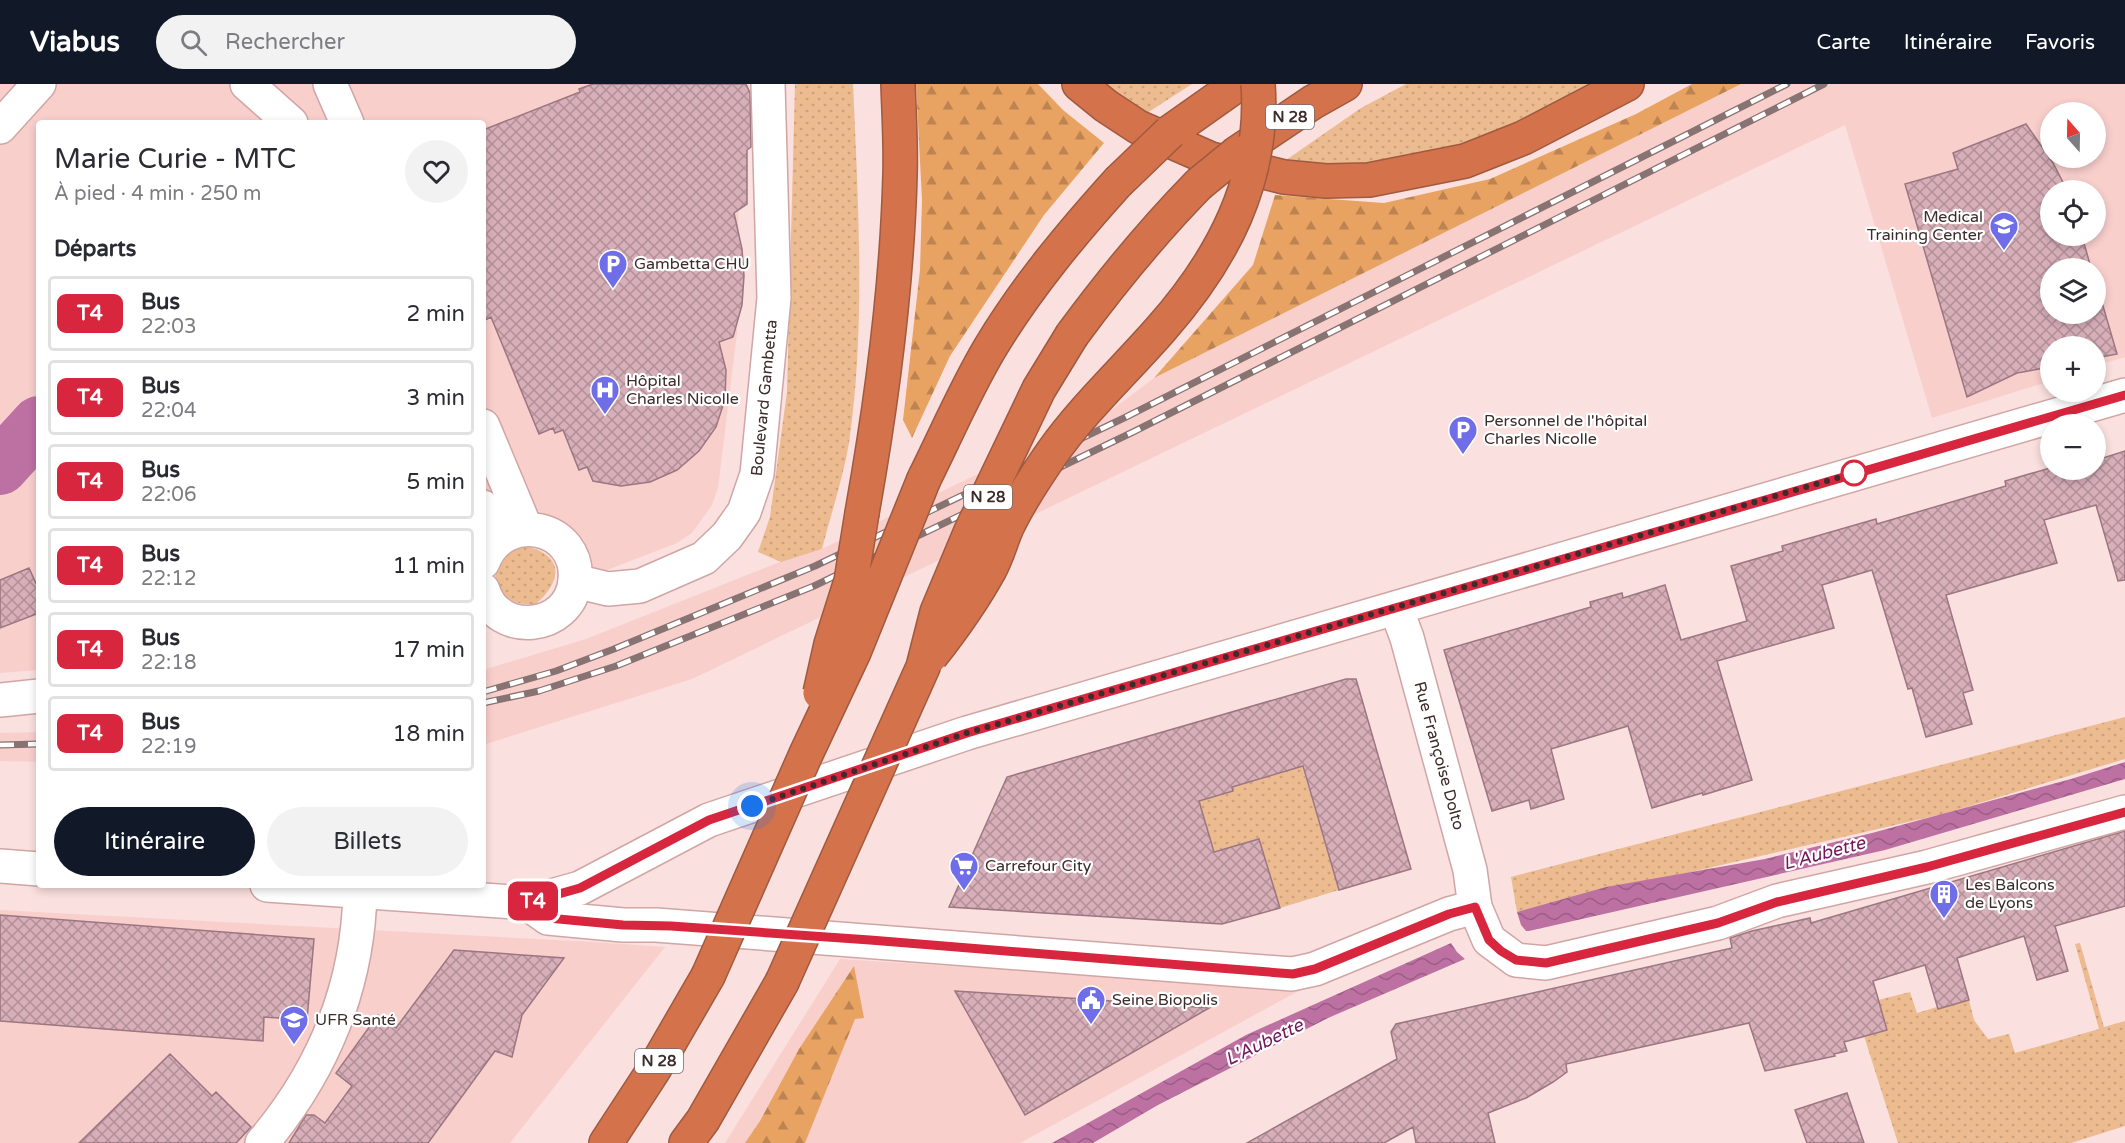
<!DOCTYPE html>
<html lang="fr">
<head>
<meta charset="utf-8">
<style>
  :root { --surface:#fff; --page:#f2f2f3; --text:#2b2b33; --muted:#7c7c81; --line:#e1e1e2; --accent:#111827 }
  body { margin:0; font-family:"Varela Round",sans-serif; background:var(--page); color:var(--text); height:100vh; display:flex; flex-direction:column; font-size:22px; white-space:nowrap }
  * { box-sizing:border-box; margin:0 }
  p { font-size:20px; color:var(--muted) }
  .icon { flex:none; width:33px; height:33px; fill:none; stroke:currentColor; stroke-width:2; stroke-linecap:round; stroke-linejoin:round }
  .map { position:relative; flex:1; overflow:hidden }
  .details { position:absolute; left:36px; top:36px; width:450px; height:768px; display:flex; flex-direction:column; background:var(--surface); border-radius:6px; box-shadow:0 3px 9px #0003 }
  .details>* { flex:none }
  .badge { padding:0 12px; border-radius:9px; font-size:21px; line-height:39px }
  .needle { width:39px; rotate:340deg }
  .fabs { position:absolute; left:2040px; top:18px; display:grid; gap:12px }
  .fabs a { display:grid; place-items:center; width:66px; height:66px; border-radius:50%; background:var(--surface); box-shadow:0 3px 9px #0003; font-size:30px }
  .you { position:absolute; width:30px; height:30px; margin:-15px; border:4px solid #fff; border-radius:50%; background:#1a73e8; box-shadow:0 0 0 9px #1a73e833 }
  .map>.badge { position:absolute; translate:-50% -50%; box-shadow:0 0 0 3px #fff }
  h2 { padding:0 18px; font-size:22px; line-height:54px }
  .round { display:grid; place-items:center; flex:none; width:63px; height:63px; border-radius:32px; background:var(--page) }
  .overview { display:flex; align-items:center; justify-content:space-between; height:102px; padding:0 18px }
  h1 { font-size:28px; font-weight:600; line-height:45px }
  .cta { display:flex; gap:12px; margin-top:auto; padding:12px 18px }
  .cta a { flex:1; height:69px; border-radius:36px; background:var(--accent); color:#fff; font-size:24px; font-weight:600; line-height:69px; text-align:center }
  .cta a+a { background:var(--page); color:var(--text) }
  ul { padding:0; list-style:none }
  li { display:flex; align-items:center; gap:18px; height:75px; margin:0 12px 9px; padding:0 6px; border:3px solid var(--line); border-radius:6px }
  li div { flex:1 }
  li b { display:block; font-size:22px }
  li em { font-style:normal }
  li .badge { min-width:66px; font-weight:700; text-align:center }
  header { display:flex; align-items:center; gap:36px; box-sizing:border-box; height:84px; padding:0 30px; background:var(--accent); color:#fff }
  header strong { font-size:28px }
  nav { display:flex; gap:33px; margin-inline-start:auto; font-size:21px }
  .search { width:420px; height:54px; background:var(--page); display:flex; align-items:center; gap:15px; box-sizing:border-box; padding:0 21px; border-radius:33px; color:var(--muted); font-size:22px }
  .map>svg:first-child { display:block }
</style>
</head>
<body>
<header>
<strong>Viabus</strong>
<div class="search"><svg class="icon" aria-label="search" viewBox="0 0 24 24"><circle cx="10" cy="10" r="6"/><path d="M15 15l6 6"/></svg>Rechercher</div>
<nav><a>Carte</a><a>Itinéraire</a><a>Favoris</a></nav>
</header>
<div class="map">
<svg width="2125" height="1059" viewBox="0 0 2125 1059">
  <defs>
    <pattern id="grass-dots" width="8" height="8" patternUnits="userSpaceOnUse" patternTransform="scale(1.5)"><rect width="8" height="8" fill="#ecbb90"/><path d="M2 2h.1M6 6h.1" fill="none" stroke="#cba17c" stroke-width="1.8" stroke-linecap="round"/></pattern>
    <pattern id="forest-firs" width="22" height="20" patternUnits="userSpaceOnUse" patternTransform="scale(1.5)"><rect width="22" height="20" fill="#e8a262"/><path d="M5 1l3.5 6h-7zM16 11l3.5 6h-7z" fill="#bd8451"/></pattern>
    <pattern id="water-waves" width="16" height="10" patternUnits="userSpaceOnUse" patternTransform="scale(1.5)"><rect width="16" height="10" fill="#bd71a3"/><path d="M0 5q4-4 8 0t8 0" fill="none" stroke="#9b5d85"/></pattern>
    <pattern id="building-cross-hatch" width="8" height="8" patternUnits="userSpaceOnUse" patternTransform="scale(1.5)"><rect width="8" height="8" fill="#d8afb9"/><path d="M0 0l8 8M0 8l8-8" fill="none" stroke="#b08f97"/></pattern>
  </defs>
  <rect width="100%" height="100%" fill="#fae0de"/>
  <!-- built -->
  <path fill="#f9cfcc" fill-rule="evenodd" d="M0,0H740L737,249L718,404L712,421L692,449L677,459L602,488L593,484L561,438L532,424L483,432V39H39V586L0,589Z
    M1741,0H2125V273L2096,282V262H2050V297L1932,334L1845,41L692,595L483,661V586L586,555L790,474L822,465L1113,325L1154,294ZM2050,28H2096V74H2050ZM2050,106H2096V152H2050ZM2050,184H2096V230H2050Z
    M39,648V678L0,677V649Z
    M0,826L593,858L665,863L510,1059H0Z
    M840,875L1304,904L1020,1059H725Z"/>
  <!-- grass -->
  <path fill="url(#grass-dots)" d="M795,0H853C858,119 866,240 849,359C843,394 831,430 822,465L781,478L758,468L770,433L787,308Z
    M1102,0H1192L1144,31Z
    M1406,0H1597L1485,55L1439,69L1380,81L1276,83L1361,24Z
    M525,462C564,471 563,496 536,520C486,524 482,471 525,462Z
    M2125,633V675L1943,730L1517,828L1511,793Z
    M1302,682L1339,806L1280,824L1259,755L1214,767L1198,713H1212L1232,707V703Z
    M2080,859L2104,943L2125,937V1042L2071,1059H1898L1864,952L1887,946L1878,916L1910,908L1917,929L1937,923L1939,925L1969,916L1974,936L1988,955L2009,950L2015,969L2099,945L2075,860Z"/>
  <!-- forest -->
  <path fill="url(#forest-firs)" d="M916,0H1038L1063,26L1104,59L1044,131L950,272L912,354L903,336L920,186L922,116Z
    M1692,0H1741L1154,294L1253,181L1275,111L1384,119L1490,95L1636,30Z
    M854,882L864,934L855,935L805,1059H745L760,1037L799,965Z"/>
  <!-- water -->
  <path fill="url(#water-waves)" d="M2125,678V695L1885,766L1529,847H1526L1521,841L1517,828L1606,803L1765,775L1872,749L2071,695Z
    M1451,859L1457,868L1465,875L1328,934L1158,1021L1093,1059H1052L1246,951Z"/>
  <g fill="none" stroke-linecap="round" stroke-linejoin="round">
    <!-- river -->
    <path stroke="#bd71a3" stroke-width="56" d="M0,383L39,340"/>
  </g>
  <!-- building -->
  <path fill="url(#building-cross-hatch)" stroke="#9c7680" stroke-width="1.5" d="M593,0H746L750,9L751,63L747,66V120L734,129L742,165L744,192L742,221L733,253L719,258L726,286L725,315L716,343L699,367L677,386L650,398L621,402L593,397L587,383L579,386L563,346L555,349L553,344L539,350L491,233L483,237V46L580,8L579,5Z
    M2026,40L2053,79L2067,106H2050V152H2082L2091,184H2050V230H2096V198L2117,270L2096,274V262H2050V283L2017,289L1967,313L1905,100L1958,85L1953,69Z
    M2125,367V496L2118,497L2096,421L2044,436L2057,479L1946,511L1973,606L1963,609L1972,640L1926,653L1912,604L1908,605L1872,486L1822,501L1834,544L1717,577L1752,696L1703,711L1702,709L1652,724L1628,642L1551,665L1564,715L1531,725L1529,716L1492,727L1444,566L1591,523L1590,518L1622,509L1623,514L1665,501L1681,556L1747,537L1731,482L1783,467L1782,462L1876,435L1877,440L1921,427L2006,402L2005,397L2050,384V386H2096V370H2098L2100,375Z
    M29,484L39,506V529L0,544V496Z
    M1346,595H1356L1411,785L1339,806L1303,682L1232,703L1233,707L1199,717L1214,768L1259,755L1280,824L1222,840L949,823L1007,693Z
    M2125,747V822L2055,842L2068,887L2037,896L2024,852L1957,874L1969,916L1938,925L1925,881L1873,897L1887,946L1844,958L1847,967L1834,970L1835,972L1765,987L1749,939L1566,980L1567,988L1553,998L1526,1014L1488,1029L1495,1059H1416L1413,1043L1384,1059H1247L1397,975L1391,948L1396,940L1732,864L1730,854L1752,847L1810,834L1811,839Z
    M0,831L314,855L307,936L264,933L263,957L0,937Z
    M454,866L564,874L522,931L512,973L495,967L428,1059H289L306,1031H314L325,1039L352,1002L336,989L378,931L396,944Z
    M955,907L1084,915L1209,924L1025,1031Z
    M170,970L212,1012L216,1008L251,1043L236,1059H79Z
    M1847,1009L1864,1059H1807L1795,1026Z"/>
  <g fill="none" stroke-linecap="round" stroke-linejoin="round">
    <!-- minor casing -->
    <g stroke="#d0a6a4" stroke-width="36">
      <g id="minor">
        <path d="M247,0L291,39"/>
        <path d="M330,0L347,39"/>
        <path d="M0,43L39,0"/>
        <path d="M483,342L526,445"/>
        <path d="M483,423L497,456"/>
        <path d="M483,478C504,424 581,442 575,497C570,547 497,554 483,506"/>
        <path id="s1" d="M575,497L608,505L640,502L704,474L727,452L744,428L757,390L774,214L768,0"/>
        <path id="s2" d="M1396,524L1407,554L1470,786L1475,823L1489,856L1516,876L1546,879L1718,839L1777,817L1927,783L2125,728"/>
        <path d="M0,616L39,612"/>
        <path d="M0,782L39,785"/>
        <path d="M267,801L527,819L548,834L623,841H656L1292,890L1315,885L1449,830L1475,823"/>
        <path d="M527,819L580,804L709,736L967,649L2125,311"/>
        <path d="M262,1059C323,987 358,902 360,808"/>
      </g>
    </g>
    <!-- highway casing -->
    <g stroke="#9f5a40" stroke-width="36">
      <path id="highway" d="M1079,0L1106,22L1138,43L1211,75L1284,93L1326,97L1369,96L1465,77L1523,54L1627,0
        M1170,48L1238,0
        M1237,69L1313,18L1345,0
        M1072,251C1111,198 1152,148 1199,100
        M924,395C946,351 965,306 990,264C1026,204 1071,150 1118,98
        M862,429C882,317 897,205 900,91C901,61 899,30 898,0
        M606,1059L653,987L708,892
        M686,1059L703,1036L782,898"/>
    </g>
    <!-- minor -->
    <use href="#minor" stroke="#fff" stroke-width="33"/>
    <!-- highway -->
    <use href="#highway" stroke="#d4724b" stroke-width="33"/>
    <!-- rail casing -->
    <g stroke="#877372" stroke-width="7">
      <path id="rail" d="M483,608L556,587L614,565L815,482L1124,334L1787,0
        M483,619L539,607L616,582L814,502L1131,349L1824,0
        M0,661L39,660"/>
    </g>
    <!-- rail -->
    <use href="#rail" stroke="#fff" stroke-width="4.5" stroke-dasharray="14" stroke-linecap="butt"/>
    <!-- highway-bridge casing -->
    <g stroke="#9f5a40" stroke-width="36" stroke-linecap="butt">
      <path id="highway-bridge" d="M1118,98L1170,48
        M1199,100L1237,69
        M931,572C953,544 973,516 990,485C997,472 1001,457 1007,443C1019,418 1036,392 1052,369C1083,325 1124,287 1160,246C1222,176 1265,96 1258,0
        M820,609L831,560L851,497L862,429
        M708,892L806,670L854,568L924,395
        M782,898L923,583L937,528L971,447L1039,305L1072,251"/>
    </g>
    <!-- highway-bridge -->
    <use href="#highway-bridge" stroke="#d4724b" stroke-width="33"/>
  </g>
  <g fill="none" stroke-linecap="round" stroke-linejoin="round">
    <!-- line casing -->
    <g stroke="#fff" stroke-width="14">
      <path id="line" d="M2125,311L967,649L709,736L580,804L527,819L548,834L623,841L671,842L870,856L1293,890L1315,885L1449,830L1475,823L1489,856L1501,867L1516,876L1546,879L1718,839L1777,818L1927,783L2125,728"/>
    </g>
    <!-- line -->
    <use href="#line" stroke="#d7263d" stroke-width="9"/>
    <!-- walk -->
    <path stroke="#3c2c2b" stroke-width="6" stroke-dasharray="0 10.8" d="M752,722L967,649L1854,389"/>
  </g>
  <!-- icons -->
  <defs>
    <g id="university-pin" transform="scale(1.5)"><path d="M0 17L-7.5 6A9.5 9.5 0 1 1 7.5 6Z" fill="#6f6de7" stroke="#fff"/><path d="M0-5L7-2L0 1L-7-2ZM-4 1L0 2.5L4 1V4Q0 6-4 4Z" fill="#fff"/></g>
    <g id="parking-pin" transform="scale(1.5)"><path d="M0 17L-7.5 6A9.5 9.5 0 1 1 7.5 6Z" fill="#6f6de7" stroke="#fff"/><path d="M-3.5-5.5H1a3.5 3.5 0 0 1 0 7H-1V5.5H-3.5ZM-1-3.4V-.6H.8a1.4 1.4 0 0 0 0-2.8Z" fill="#fff"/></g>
    <g id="hospital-pin" transform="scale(1.5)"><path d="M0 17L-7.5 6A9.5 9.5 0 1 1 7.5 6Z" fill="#6f6de7" stroke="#fff"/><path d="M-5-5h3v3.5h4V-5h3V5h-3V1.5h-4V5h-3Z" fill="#fff"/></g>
    <g id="supermarket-pin" transform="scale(1.5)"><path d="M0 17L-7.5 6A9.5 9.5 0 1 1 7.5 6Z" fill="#6f6de7" stroke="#fff"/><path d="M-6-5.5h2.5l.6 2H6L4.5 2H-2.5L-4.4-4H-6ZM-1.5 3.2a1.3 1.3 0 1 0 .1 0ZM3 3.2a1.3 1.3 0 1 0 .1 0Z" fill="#fff"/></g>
    <g id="building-pin" transform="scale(1.5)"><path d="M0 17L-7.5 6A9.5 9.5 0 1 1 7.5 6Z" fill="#6f6de7" stroke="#fff"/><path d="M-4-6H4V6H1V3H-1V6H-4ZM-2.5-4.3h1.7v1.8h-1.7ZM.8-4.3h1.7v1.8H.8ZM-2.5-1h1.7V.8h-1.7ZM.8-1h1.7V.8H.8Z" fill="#fff"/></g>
    <g id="civic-pin" transform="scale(1.5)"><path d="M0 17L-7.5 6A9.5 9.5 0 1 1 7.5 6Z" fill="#6f6de7" stroke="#fff"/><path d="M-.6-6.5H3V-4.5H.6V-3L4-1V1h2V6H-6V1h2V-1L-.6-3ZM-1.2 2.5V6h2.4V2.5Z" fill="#fff"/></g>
  </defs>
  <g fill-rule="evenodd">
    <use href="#university-pin" x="2004" y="142"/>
    <use href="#parking-pin" x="613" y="180"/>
    <use href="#hospital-pin" x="605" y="306"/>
    <use href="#parking-pin" x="1463" y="346"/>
    <use href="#supermarket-pin" x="964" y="782"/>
    <use href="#building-pin" x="1944" y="810"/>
    <use href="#civic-pin" x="1091" y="916"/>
    <use href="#university-pin" x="294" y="936"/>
  </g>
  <!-- markers -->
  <circle fill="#fff" stroke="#d7263d" stroke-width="3" cx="1854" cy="389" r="12"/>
  <g text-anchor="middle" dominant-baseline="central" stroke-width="4.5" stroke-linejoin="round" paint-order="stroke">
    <!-- shield labels -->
    <g fill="#fff" stroke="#766b6b" stroke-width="1.5">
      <rect x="1266" y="21" width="48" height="24" rx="4.5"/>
      <rect x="964" y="401" width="48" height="24" rx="4.5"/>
      <rect x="635" y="965" width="48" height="24" rx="4.5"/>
    </g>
    <g font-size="15" font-weight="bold" fill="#3c2c2b">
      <text x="1290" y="33">N 28</text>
      <text x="988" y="413">N 28</text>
      <text x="659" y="977">N 28</text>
    </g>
    <!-- poi labels -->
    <g font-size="16" fill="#3c2c2b" stroke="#fff" text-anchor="start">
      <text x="1983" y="133" text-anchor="end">Medical<tspan x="1983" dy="18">Training Center</tspan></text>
      <text x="634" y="180">Gambetta CHU</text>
      <text x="626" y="297">Hôpital<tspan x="626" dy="18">Charles Nicolle</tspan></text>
      <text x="1484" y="337">Personnel de l'hôpital<tspan x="1484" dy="18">Charles Nicolle</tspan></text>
      <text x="985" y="782">Carrefour City</text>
      <text x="1965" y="801">Les Balcons<tspan x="1965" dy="18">de Lyons</tspan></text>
      <text x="1112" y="916">Seine Biopolis</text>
      <text x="315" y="936">UFR Santé</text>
    </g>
    <!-- street labels -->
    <g font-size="16" fill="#3c2c2b" stroke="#fff">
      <text stroke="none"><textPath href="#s1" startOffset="314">Boulevard Gambetta</textPath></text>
      <text stroke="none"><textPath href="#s2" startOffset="154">Rue Françoise Dolto</textPath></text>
    </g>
    <!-- water labels -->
    <g font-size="18" font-style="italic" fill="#73175b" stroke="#fff">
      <text transform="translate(1824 769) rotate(-15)">L'Aubette</text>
      <text transform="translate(1264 958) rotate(-26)">L'Aubette</text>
    </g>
  </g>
</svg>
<div class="fabs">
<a><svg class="needle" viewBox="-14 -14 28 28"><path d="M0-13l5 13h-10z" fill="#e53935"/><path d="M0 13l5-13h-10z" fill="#7c7c81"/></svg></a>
<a><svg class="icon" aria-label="locate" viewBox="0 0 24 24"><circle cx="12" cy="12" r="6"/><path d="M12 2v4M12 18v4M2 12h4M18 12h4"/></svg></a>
<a><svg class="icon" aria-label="layers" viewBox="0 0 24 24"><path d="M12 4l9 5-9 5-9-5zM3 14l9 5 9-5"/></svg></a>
<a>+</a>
<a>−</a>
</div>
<div class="you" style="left:752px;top:722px"></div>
<b class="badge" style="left:533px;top:817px;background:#d7263d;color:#fff">T4</b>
<section class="details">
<div class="overview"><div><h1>Marie Curie - MTC</h1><p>À pied · 4 min · 250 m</p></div><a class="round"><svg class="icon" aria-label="heart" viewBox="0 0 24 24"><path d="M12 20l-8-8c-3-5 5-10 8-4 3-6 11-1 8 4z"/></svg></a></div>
<h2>Départs</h2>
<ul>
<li><span class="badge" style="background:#d7263d;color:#fff">T4</span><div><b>Bus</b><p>22:03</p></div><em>2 min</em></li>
<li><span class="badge" style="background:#d7263d;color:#fff">T4</span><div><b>Bus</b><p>22:04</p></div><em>3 min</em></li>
<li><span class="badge" style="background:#d7263d;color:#fff">T4</span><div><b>Bus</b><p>22:06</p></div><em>5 min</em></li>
<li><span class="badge" style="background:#d7263d;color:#fff">T4</span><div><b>Bus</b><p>22:12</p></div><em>11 min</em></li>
<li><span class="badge" style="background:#d7263d;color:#fff">T4</span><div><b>Bus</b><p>22:18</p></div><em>17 min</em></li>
<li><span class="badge" style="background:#d7263d;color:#fff">T4</span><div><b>Bus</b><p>22:19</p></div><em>18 min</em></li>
</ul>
<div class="cta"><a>Itinéraire</a><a>Billets</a></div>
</section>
</div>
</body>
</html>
